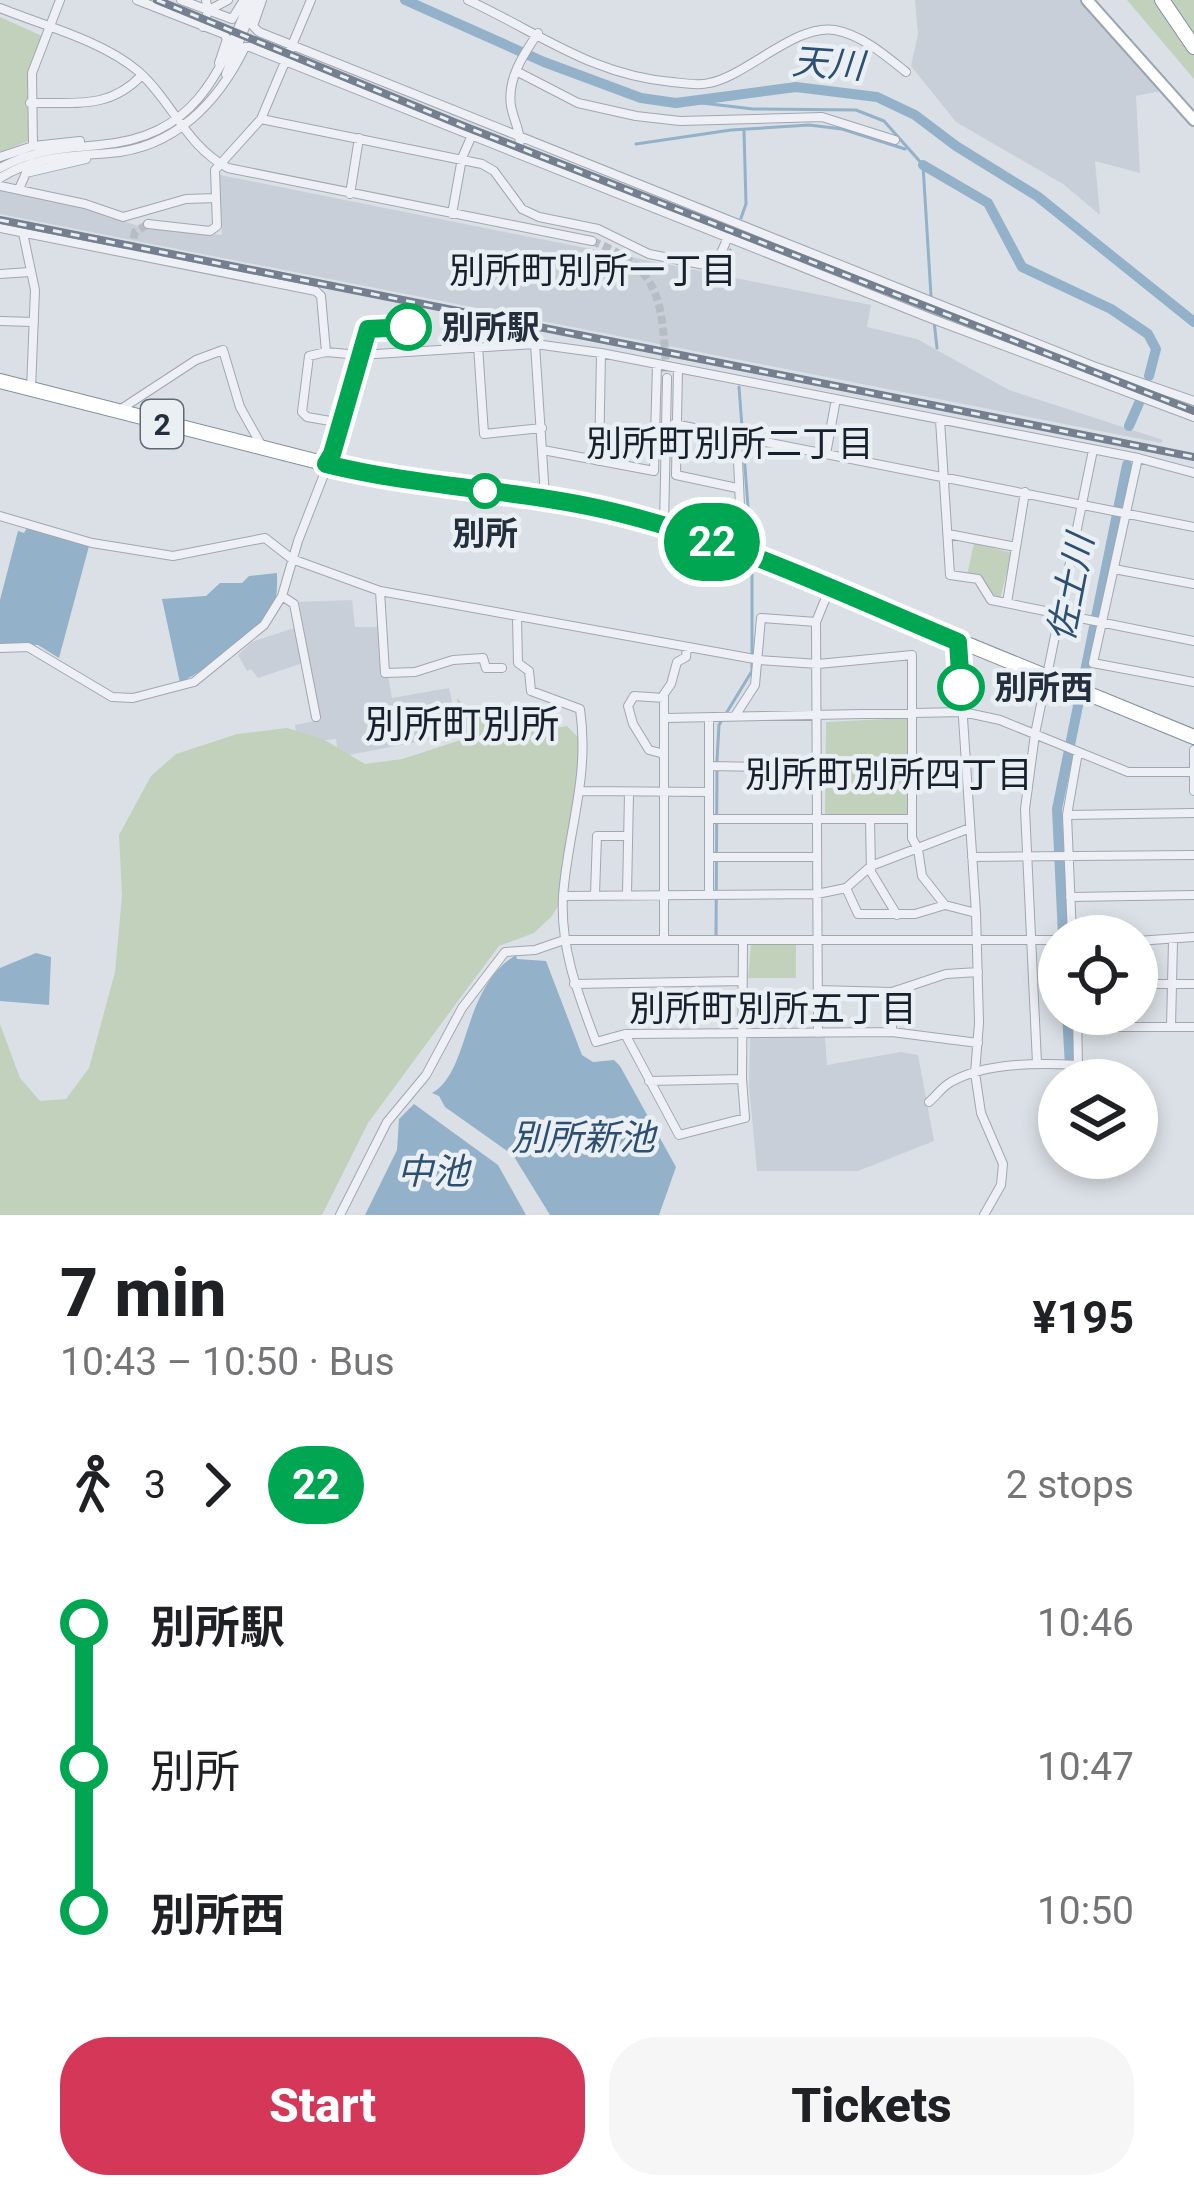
<!DOCTYPE html>
<html lang="en">
<head>
<meta charset="utf-8">
<style>
  :root { --surface:#fff; --page:#f6f6f6; --text:#202124; --muted:#757577; --accent:#d43758 }
  body { margin:0; font-family:Roboto,"Noto Sans JP",sans-serif; background:var(--page); color:var(--text); height:100vh; display:flex; flex-direction:column; font-size:45px; white-space:nowrap }
  * { box-sizing:border-box; margin:0 }
  p { font-size:39px; color:var(--muted) }
  .icon { flex:none; width:66px; height:66px; fill:none; stroke:currentColor; stroke-width:2; stroke-linecap:round; stroke-linejoin:round }
  .map { position:relative; height:1215px; overflow:hidden }
  .details { display:flex; flex-direction:column; background:var(--surface); flex:1 }
  .details>* { flex:none }
  .badge { padding:0 24px; border-radius:39px; font-size:42px; line-height:78px }
  .tools { position:absolute; left:1038px; top:915px; display:grid; gap:24px }
  .tools a { display:grid; place-items:center; width:120px; height:120px; border-radius:50%; background:var(--surface); box-shadow:0 6px 18px #0003; font-size:60px }
  .map>.badge { position:absolute; translate:-50% -50%; box-shadow:0 0 0 6px #fff }
  .legs { display:flex; align-items:center; gap:18px; height:132px; padding:0 60px; font-size:39px }
  .legs p { margin-inline-start:auto }
  .headline { display:flex; align-items:center; justify-content:space-between; height:204px; padding:0 60px }
  h1 { font-size:66px; font-weight:800; line-height:90px }
  .action { display:flex; gap:24px; margin-top:auto; padding:24px 60px }
  .action a { flex:1; height:138px; border-radius:48px; background:var(--accent); color:#fff; font-size:48px; font-weight:800; line-height:138px; text-align:center }
  .action a+a { background:var(--page); color:var(--text) }
  ul { padding:0 60px; list-style:none }
  li { display:flex; align-items:center; gap:42px; height:144px; font-size:45px }
  li i { display:grid; place-items:center; width:18px; height:100%; margin:0 15px; background:currentColor }
  li i::after { content:''; width:30px; height:30px; margin:-15px; border:9px solid; border-radius:50%; background:var(--surface) }
  li p { margin-inline-start:auto }
  li:first-child i { background:linear-gradient(#0000 50%,currentColor 0) }
  li:last-child i { background:linear-gradient(currentColor 50%,#0000 0) }
  .map>svg:first-child { display:block }
</style>
</head>
<body>
<div class="map">
<svg width="1194" height="1215" viewBox="0 0 1194 1215">
  <rect width="100%" height="100%" fill="#dbe0e6"/>
  <!-- built -->
  <path fill="#c9cfd8" d="M915,0H1082L1161,91L1136,96L1140,173L1095,161L1100,215L1063,184L956,122L911,66L918,34Z
    M220,175L871,305L867,327L917,339L1009,390L1163,440L1161,443L0,214V189L82,207L147,229L222,235Z
    M352,600L355,627H378L380,631L392,698L449,688L459,734L338,757L336,739L297,743L295,725L319,720L299,602Z
    M297,627L303,663L258,678L251,669L247,671L238,655L252,642Z
    M750,1037H825L827,1065L901,1052L918,1055L934,1141L858,1171H757L749,1086Z"/>
  <!-- green -->
  <path fill="#c2d1bc" d="M1127,0H1194V79Z
    M0,17L42,36L29,67L28,141L0,153Z
    M974,543L1012,553L1000,599L967,575Z
    M457,698C481,722 483,721 516,714L527,721L533,732L567,726L579,738L575,839L566,893L552,916L534,933L499,946L469,986L368,1123L322,1215H0V1024L20,1078L40,1101L66,1099L89,1068L115,972L122,896L119,835L151,776L176,754L237,734L287,728L323,739L365,764L402,759L461,740Z
    M908,718L909,814L906,817H825L826,722Z
    M751,945H796V978H748Z"/>
  <!-- water -->
  <path fill="#93b1c9" d="M27,528L89,546L59,658L38,645L0,643V600L18,531L24,533Z
    M277,573C277,586 278,599 271,611C255,636 206,669 180,683L162,599L206,596L220,583H242L249,576Z
    M36,953L51,957L49,1005L0,1001V968Z
    M516,955L517,959L546,961L582,1055L593,1062L614,1060L620,1066L676,1167L659,1215H550L513,1155L445,1107L439,1096L432,1093C471,1071 461,988 516,955Z
    M414,1104L498,1165L526,1215H365L397,1150L399,1119Z"/>
  <g fill="none" stroke-linecap="round" stroke-linejoin="round">
    <!-- stream -->
    <path stroke="#93b1c9" stroke-width="3" d="M685,101L753,109L856,110L884,121L923,165L931,296
      M636,144L731,130L809,125L842,129L905,149
      M741,218L746,204L744,131
      M730,250L732,275
      M934,321L937,348
      M739,387L751,547
      M717,761L719,725L752,671V569
      M716,935L717,771"/>
    <!-- river -->
    <path stroke="#93b1c9" stroke-width="10" d="M405,0L544,62L641,98L676,103L796,87L877,97L915,115L956,146L1037,196L1194,322
      M923,165L988,203L1022,267L1111,309L1148,334L1156,349L1149,376
      M1129,426L1139,403
      M1063,936L1057,809L1127,465
      M1067,1014L1070,1066"/>
    <!-- minor-tunnel -->
    <path stroke="#b6bdc4" stroke-width="8" stroke-dasharray="8 4" stroke-linecap="butt" d="M592,241C667,270 661,308 667,378
      M131,250L135,232L148,224"/>
    <!-- minor casing -->
    <g stroke="#a0a7b0" stroke-width="10">
      <path id="minor" d="M137,0L224,34L227,39L219,63
        M181,0L232,19L244,0
        M262,0L253,26L259,32L1093,366L1194,401
        M468,0C539,33 592,75 672,82C683,83 698,86 709,83C747,76 796,23 835,30C862,35 886,56 906,72
        M0,8C44,26 101,40 138,71C172,101 186,146 228,168L592,241
        M209,10L228,0
        M203,27L208,11L206,0
        M516,71L578,103L636,116L680,121L822,117L895,140
        M226,74L256,0
        M30,103C75,102 109,110 142,75
        M261,119L482,164L494,171L522,209L539,217L598,229L649,254L715,267L728,237
        M33,146L32,73L60,0
        M518,154C523,133 515,126 511,106C507,79 523,55 538,33
        M0,157L33,146L80,141
        M0,168C32,150 64,148 99,145C194,137 218,78 250,0
        M0,178C35,156 70,156 110,153C174,148 218,103 245,47H250L930,318L1194,417
        M0,186L85,204L123,217L186,199L216,198
        M19,189L26,173L86,159
        M350,194L359,138
        M452,214L462,158L472,135
        M148,224L210,231L217,226L215,170L261,119L311,0
        M0,228L316,291L321,296L326,352L360,355L535,344L601,353L1138,458L1194,473
        M23,233L35,290L31,389
        M131,250L158,256
        M0,274L30,272
        M0,321L34,322
        M535,344L545,497
        M478,346L484,434L542,428
        M326,352L309,356L302,412L307,417L342,423
        M678,368L676,475L737,488
        M118,411L196,360L223,350L240,407L263,448
        M940,420L950,575L978,579L991,600L1194,641
        M674,424L1194,527
        M737,437L742,552
        M543,450L654,471L657,365
        M826,454L836,399
        M1138,458L1093,663L1194,682
        M599,461L601,353
        M0,516L92,543L173,556L265,538L292,559L380,591L760,660L818,664L912,655V838L918,849L922,876L945,905
        M664,526L667,378
        M948,534L1016,547
        M1114,569L1194,584
        M380,591L385,673L415,672L453,660L483,658L486,668H502
        M282,596L294,604L316,717
        M1007,603L1025,492
        M517,618L518,663L529,671L531,691L580,709C590,777 568,830 563,896C560,948 578,994 596,1042L625,1034L892,1032L978,1043
        M958,643L976,913L979,1023L975,1073L981,1113L1003,1164L1001,1185L984,1215
        M0,648L28,647L112,697L133,698L194,682L264,625L282,596L298,541L332,454L360,355
        M664,698L634,696L628,706L633,724L649,750L664,754
        M735,716L755,685L761,618L816,622
        M666,718L963,712L1000,720L1128,772H1193
        M709,718V895
        M1194,750V791
        M709,766L817,768
        M582,791L709,792
        M1067,815L1194,813
        M709,819H912
        M870,819L871,872L897,915
        M709,857H817
        M972,857L1194,855
        M846,888L858,914H915L945,905L976,913
        M595,894L597,836H628
        M627,894L629,793
        M563,896L817,894L846,888L871,866L970,828
        M1070,897L1194,895
        M1072,936L1067,815L1078,752
        M664,938V694L671,684L677,662L686,657L687,647
        M1137,941L1194,937
        M574,984L742,981
        M1137,984H1194
        M818,990L892,992L946,974L978,972
        M892,992V1032
        M1078,1027H1194
        M1171,1027L1173,941
        M818,1033L816,622L829,590
        M625,1034L679,1135L745,1118L742,1079L743,940
        M1037,1063L1025,809L1035,734L1093,450
        M649,1081L742,1079
        M929,1102C936,1096 943,1086 951,1082C986,1062 1040,1063 1078,1065L1077,1014
        M340,1215L387,1122L426,1075L462,1008L505,952L535,950L564,940H1059"/>
    </g>
    <!-- major casing -->
    <g stroke="#9aa5b2" stroke-width="14">
      <path id="major" d="M1087,0L1194,120"/>
    </g>
    <!-- highway casing -->
    <g stroke="#828e9d" stroke-width="16">
      <path id="highway" d="M1162,0L1194,47
        M0,381L354,471L545,498L664,526L742,552L1194,737"/>
    </g>
    <!-- minor -->
    <use href="#minor" stroke="#eef0f5" stroke-width="8"/>
    <!-- major -->
    <use href="#major" stroke="#fff" stroke-width="10"/>
    <!-- highway -->
    <use href="#highway" stroke="#fff" stroke-width="14"/>
    <!-- rail casing -->
    <g stroke="#748090" stroke-width="8">
      <path id="rail" d="M157,0L461,125L1194,411
        M0,220L1194,457"/>
    </g>
    <!-- rail -->
    <use href="#rail" stroke="#eaeff4" stroke-width="3" stroke-dasharray="9" stroke-linecap="butt"/>
  </g>
  <g fill="none" stroke-linecap="round" stroke-linejoin="round">
    <!-- line-1 casing -->
    <g stroke="#fff" stroke-width="27">
      <path id="line-1" d="M408,327L368,329L332,454L326,464C418,487 514,489 606,510C728,538 843,594 958,642L961,687"/>
    </g>
    <!-- line-1 -->
    <use href="#line-1" stroke="#00a651" stroke-width="18"/>
  </g>
  <!-- markers -->
  <g fill="#fff" stroke="#00a651" stroke-width="6">
    <circle cx="408" cy="327" r="21"/>
    <circle cx="485" cy="491" r="15"/>
    <circle cx="961" cy="687" r="21"/>
  </g>
  <g text-anchor="middle" dominant-baseline="central" stroke-width="9" stroke-linejoin="round" paint-order="stroke">
    <!-- shield labels -->
    <rect fill="#eaeff4" stroke="#5f6974" stroke-width="3" x="141" y="400" width="42" height="48" rx="9"/>
    <g font-size="30" font-weight="bold" fill="#242f3d">
      <text x="162" y="424">2</text>
    </g>
    <!-- stop labels -->
    <g font-size="33" font-weight="bold" fill="#242f3d" stroke="#eaeff4" text-anchor="start">
      <text x="441" y="327">別所駅</text>
      <text x="485" y="533" text-anchor="middle">別所</text>
      <text x="994" y="687">別所西</text>
    </g>
    <!-- water labels -->
    <g font-size="36" font-style="italic" fill="#2d5072" stroke="#eaeff4">
      <text transform="translate(828 64) rotate(4)">天川</text>
      <text transform="translate(1071 588) rotate(-79)">佐土川</text>
      <text x="583" y="1138">別所新池</text>
      <text x="433" y="1172">中池</text>
    </g>
    <!-- neighbourhood labels -->
    <g font-size="36" fill="#17202d" stroke="#eaeff4">
      <text x="593" y="271">別所町別所一丁目</text>
      <text x="730" y="444">別所町別所二丁目</text>
      <text x="889" y="775">別所町別所四丁目</text>
      <text x="773" y="1009">別所町別所五丁目</text>
    </g>
    <!-- quarter labels -->
    <g font-size="39" fill="#17202d" stroke="#eaeff4">
      <text x="462" y="725">別所町別所</text>
    </g>
  </g>
</svg>
<div class="tools">
<a><svg class="icon" aria-label="locate" viewBox="0 0 24 24"><circle cx="12" cy="12" r="6"/><path d="M12 2v4M12 18v4M2 12h4M18 12h4"/></svg></a>
<a><svg class="icon" aria-label="layers" viewBox="0 0 24 24"><path d="M12 4l9 5-9 5-9-5zM3 14l9 5 9-5"/></svg></a>
</div>
<b class="badge" style="left:712px;top:542px;background:#00a651;color:#fff">22</b>
</div>
<section class="details">
<div class="headline"><div><h1>7 min</h1><p>10:43 – 10:50 · Bus</p></div><b>¥195</b></div>
<div class="legs"><svg class="icon" aria-label="walk" viewBox="0 0 24 24"><circle cx="13" cy="4" r="2"/><path d="M13 8l-2 6 4 7M11 14l-3 7M7 12l3-4h3l4 4"/></svg>3<svg class="icon" aria-label="forward" viewBox="0 0 24 24"><path d="M9 5l7 7-7 7"/></svg><b class="badge" style="background:#00a651;color:#fff">22</b><p>2 stops</p></div>
<ul>
<li><i style="color:#00a651"></i><b>別所駅</b><p>10:46</p></li>
<li><i style="color:#00a651"></i><span>別所</span><p>10:47</p></li>
<li><i style="color:#00a651"></i><b>別所西</b><p>10:50</p></li>
</ul>
<div class="action"><a>Start</a><a>Tickets</a></div>
</section>
</body>
</html>
